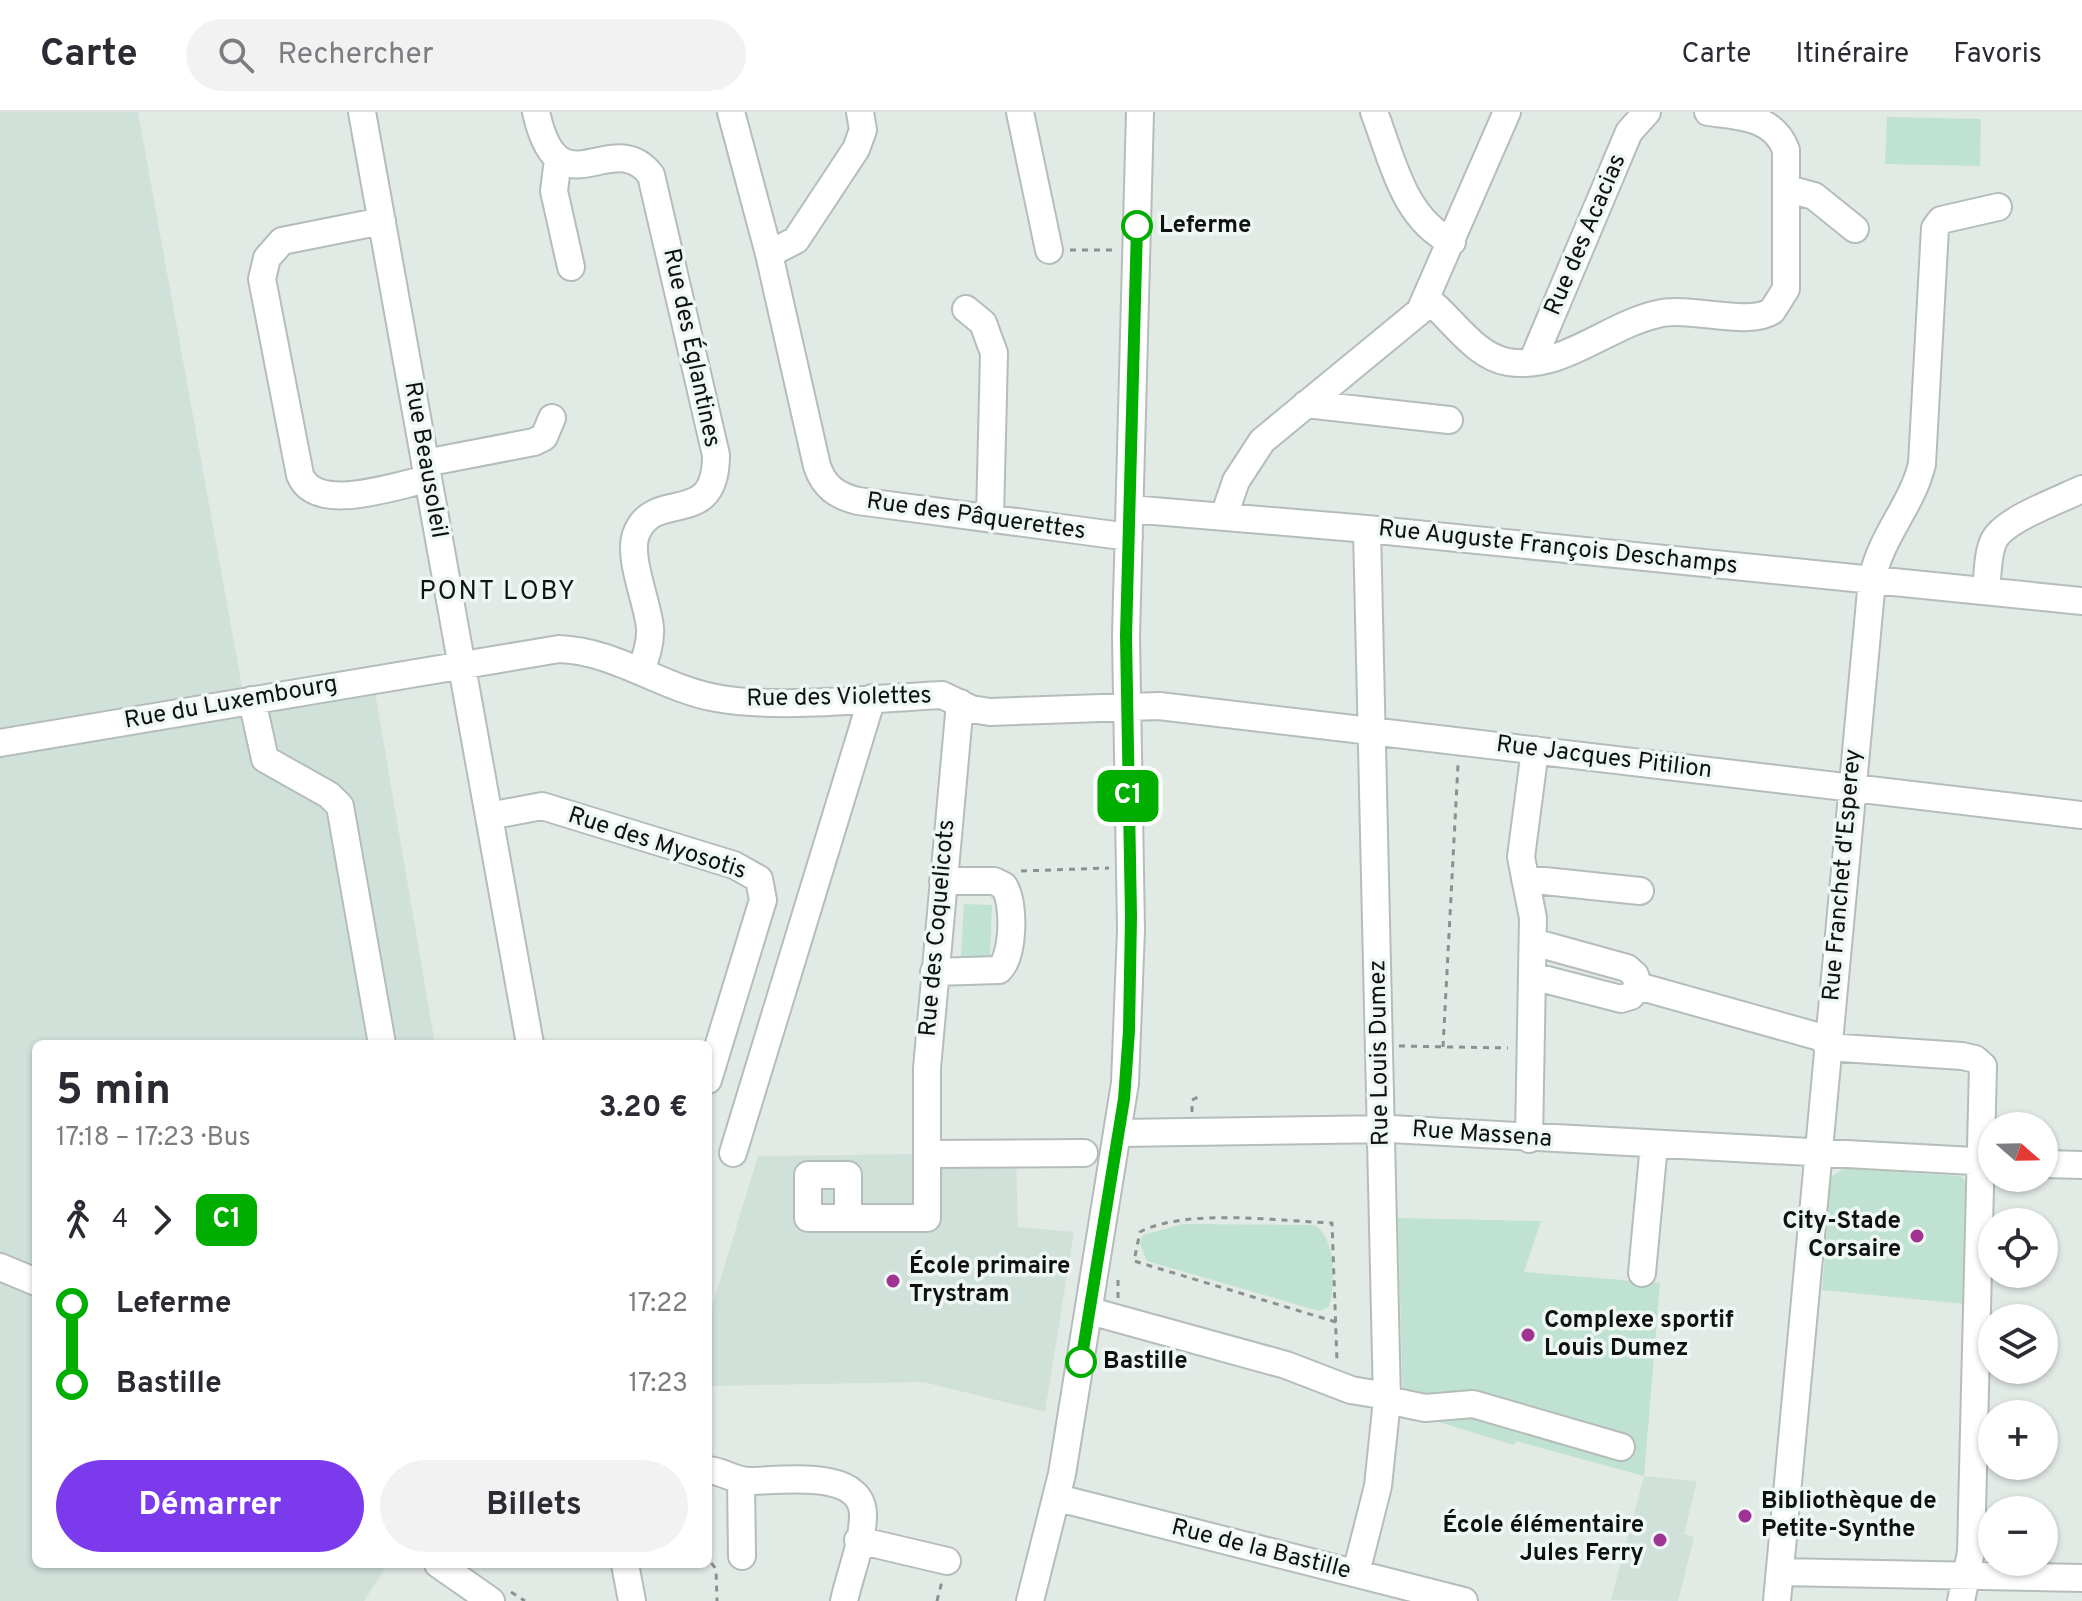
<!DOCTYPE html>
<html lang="fr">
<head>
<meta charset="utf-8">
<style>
  :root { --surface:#fff; --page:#f2f2f3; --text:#2b2b33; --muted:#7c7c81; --line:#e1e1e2; --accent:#7c3aed }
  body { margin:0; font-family:Overpass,sans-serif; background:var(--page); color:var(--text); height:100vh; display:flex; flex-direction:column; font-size:30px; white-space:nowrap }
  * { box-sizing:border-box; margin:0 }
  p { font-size:26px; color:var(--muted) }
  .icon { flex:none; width:44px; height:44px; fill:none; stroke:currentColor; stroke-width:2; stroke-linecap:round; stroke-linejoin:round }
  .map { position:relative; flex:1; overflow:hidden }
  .panel { position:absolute; left:32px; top:928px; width:680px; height:528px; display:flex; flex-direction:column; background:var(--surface); border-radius:12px; box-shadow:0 2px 6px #0004 }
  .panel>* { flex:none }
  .badge { padding:0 16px; border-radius:12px; font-size:28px; line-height:52px }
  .needle { width:52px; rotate:110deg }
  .fabs { position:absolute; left:1978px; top:1000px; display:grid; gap:16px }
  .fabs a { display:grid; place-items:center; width:80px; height:80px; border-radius:50%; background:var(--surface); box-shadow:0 2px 6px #0004; font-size:40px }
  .map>.badge { position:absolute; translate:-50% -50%; box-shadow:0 0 0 4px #fff }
  .legs { display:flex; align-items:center; gap:12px; height:88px; padding:0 24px; font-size:26px }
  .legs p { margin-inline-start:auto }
  .summary { display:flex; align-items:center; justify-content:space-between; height:136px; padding:0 24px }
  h1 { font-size:44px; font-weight:700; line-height:60px }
  .button { display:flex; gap:16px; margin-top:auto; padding:16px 24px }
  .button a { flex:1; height:92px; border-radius:48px; background:var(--accent); color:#fff; font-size:32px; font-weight:700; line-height:92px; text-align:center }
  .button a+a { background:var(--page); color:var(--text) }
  ul { padding:0 24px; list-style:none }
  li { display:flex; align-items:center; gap:28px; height:80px; font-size:30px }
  li i { display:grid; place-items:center; width:12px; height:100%; margin:0 10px; background:currentColor }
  li i::after { content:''; width:20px; height:20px; margin:-10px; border:6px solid; border-radius:50%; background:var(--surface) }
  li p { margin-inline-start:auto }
  li:first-child i { background:linear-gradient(#0000 50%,currentColor 0) }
  li:last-child i { background:linear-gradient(currentColor 50%,#0000 0) }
  header { display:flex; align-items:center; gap:48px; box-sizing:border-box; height:112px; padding:0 40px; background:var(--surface); border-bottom:2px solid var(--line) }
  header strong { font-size:38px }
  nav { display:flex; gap:44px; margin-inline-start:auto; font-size:28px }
  .search { width:560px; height:72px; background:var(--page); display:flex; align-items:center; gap:20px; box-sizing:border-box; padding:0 28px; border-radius:44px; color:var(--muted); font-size:30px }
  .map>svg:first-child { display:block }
</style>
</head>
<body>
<header>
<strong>Carte</strong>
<div class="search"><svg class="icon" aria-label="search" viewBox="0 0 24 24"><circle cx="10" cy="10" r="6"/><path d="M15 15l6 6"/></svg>Rechercher</div>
<nav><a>Carte</a><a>Itinéraire</a><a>Favoris</a></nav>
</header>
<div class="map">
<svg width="2082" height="1489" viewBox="0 0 2082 1489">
  <rect width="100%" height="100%" fill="#e2eae6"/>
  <!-- built -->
  <path fill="#d0e1da" d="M0,0H138L247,602L375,580L435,932H36V1452H388L364,1489H0Z
    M915,1042L938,1054L1016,1051L1018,1115L1074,1120L1045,1300L923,1270L708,1274V1208L758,1044Z
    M1644,1364L1697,1369L1684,1422L1694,1425L1678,1489L1611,1488Z"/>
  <!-- green -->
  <path fill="#bfe2d3" d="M1887,5L1981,7L1980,54L1885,52Z
    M964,792L992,793L990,845L961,844Z
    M1844,1056L1961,1064L1970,1075L1965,1192L1822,1178L1831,1065Z
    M1398,1106L1541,1109L1524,1160L1660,1171L1644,1364L1516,1329L1514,1333L1403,1299Z
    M1183,1112L1314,1113C1336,1125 1336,1172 1329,1195L1319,1199L1147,1149L1140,1131L1143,1123Z"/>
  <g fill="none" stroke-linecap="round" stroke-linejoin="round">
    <!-- minor casing -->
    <g stroke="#b5bdba" stroke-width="30">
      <path id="minor" d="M362,0L530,932
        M536,0C559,104 612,12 651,63L716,343C716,418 656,376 637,420C626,443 648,490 650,516C651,531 646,545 641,558
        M731,0L769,142L817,354C824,375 837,384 858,389L1129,425
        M1020,0L1049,138
        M1374,0C1392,46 1403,107 1452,130
        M558,47L554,79L571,155
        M1788,77L1814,84L1855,117
        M382,109L282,129L267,146L262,167L300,363C316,403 396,373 428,367
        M769,142L796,128L856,37L863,18L860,0
        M1427,187C1453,207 1474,244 1508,250C1562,259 1607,213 1658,202C1690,194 1748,215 1772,199L1786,177V38C1774,4 1738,4 1708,0
        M966,197L983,211L994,241L990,406
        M1532,250L1629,20L1647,0
        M1306,292L1449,308
        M425,351L534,330L544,325L552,306
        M1130,397L1367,417L2082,489
        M1224,404L1236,369L1262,329L1420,199L1507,0
        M1986,479C1988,463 1987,443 1994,428C2005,407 2060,388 2082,377
        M252,588L265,647L329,683L340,694L382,932
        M0,631L559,537C616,539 661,576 716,586C780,598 875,586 942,583L971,597L990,600L1159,594L2082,703
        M489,704L542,694L734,753L759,767L763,788L708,968
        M1525,767L1640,779
        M1533,830L1627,856L1635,863L1638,874
        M934,860L999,858C1014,844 1015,791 1004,774L994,769H943
        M1532,864L1621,887L1631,884L1638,874
        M1638,874L1827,927
        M1827,935L1962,944L1975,947L1983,954L1971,1440L1961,1489
        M1119,1021L1391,1017L1992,1050
        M1529,1027L1533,806L1521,745L1535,638
        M733,1041L872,586
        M927,1042L1084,1041
        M2044,1052L2082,1053
        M848,1106V1063H808V1106H927V956L960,591
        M0,1155L36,1170
        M1642,1161L1654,1032
        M1090,1199L1286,1253L1351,1278L1387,1284
        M1387,1288L1425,1296L1473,1292L1621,1335
        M708,1358C723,1359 734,1369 750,1369C780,1369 863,1356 863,1403C863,1431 850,1462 844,1489
        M741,1369L742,1444
        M1058,1386L1464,1489
        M858,1428L947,1449
        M438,1452L491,1489
        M625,1452L632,1489
        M1780,1460L2082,1466
        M1356,1461L1378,1374L1387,1288L1367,417
        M1030,1489L1062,1362L1125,971L1131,818L1126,524L1140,0
        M1777,1489L1872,468C1881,423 1912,394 1922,352L1935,116L1941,108L1998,95"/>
    </g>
    <!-- path -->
    <path stroke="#8b918e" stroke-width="3" stroke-dasharray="6 6" stroke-linecap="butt" d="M1070,138H1114
      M1021,759L1109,756
      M1399,934L1508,936
      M1443,935L1458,653
      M1192,1000V988L1200,984
      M1118,1186V1162
      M1336,1210L1134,1149L1140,1120C1185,1096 1279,1109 1332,1111L1337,1249
      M708,1404L709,1448L716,1457L717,1489
      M511,1480L525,1489
      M937,1489L942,1469"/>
    <!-- minor -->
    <use href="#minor" stroke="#fff" stroke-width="26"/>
  </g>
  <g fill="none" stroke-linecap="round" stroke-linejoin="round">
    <!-- line-1 casing -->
    <g stroke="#fff" stroke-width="18">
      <path id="line-1" d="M1081,1250L1124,987L1129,919L1131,804L1126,524L1137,114"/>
    </g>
    <!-- line-1 -->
    <use href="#line-1" stroke="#00ae00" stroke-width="12"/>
  </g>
  <!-- markers -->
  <g fill="#fff" stroke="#00ae00" stroke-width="4">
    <circle cx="1137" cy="114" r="14"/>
    <circle cx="1081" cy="1250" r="14"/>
  </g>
  <g fill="#a13392" stroke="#eff7f4" stroke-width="3">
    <circle cx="1917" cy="1124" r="8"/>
    <circle cx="893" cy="1169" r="8"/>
    <circle cx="1528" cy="1223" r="8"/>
    <circle cx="1745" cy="1404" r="8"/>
    <circle cx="1660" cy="1428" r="8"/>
  </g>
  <g text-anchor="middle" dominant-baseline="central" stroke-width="7" stroke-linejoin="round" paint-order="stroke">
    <!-- stop labels -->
    <g font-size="24" font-weight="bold" fill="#0f1211" stroke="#eff7f4" text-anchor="start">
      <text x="1159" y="114">Leferme</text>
      <text x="1103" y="1250">Bastille</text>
    </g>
    <!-- street labels -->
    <g font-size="24" fill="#0f1211" stroke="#eff7f4">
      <text transform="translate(1586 123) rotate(-67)">Rue des Acacias</text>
      <text transform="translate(691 236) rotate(78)">Rue des Églantines</text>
      <text transform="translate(425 348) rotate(80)">Rue Beausoleil</text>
      <text transform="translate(976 405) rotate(8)">Rue des Pâquerettes</text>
      <text transform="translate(1558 436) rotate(6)">Rue Auguste François Deschamps</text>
      <text transform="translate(839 586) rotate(-1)">Rue des Violettes</text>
      <text transform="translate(231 591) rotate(-10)">Rue du Luxembourg</text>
      <text transform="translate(1604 646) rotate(7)">Rue Jacques Pitilion</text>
      <text transform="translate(657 732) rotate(18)">Rue des Myosotis</text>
      <text transform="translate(1843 763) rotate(-85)">Rue Franchet d'Esperey</text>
      <text transform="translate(938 816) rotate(-85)">Rue des Coquelicots</text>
      <text transform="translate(1380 941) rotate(-91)">Rue Louis Dumez</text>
      <text transform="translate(1482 1023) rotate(4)">Rue Massena</text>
      <text transform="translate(1261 1438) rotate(14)">Rue de la Bastille</text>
    </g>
    <!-- poi labels -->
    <g font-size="24" font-weight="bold" fill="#0f1211" stroke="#eff7f4" text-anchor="start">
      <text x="1901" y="1110" text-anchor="end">City-Stade<tspan x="1901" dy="28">Corsaire</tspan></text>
      <text x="909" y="1155">École primaire<tspan x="909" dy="28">Trystram</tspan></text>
      <text x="1544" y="1209">Complexe sportif<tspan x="1544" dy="28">Louis Dumez</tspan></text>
      <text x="1761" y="1390">Bibliothèque de<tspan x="1761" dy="28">Petite-Synthe</tspan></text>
      <text x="1644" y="1414" text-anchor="end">École élémentaire<tspan x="1644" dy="28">Jules Ferry</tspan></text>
    </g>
    <!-- neighbourhood labels -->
    <g font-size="26" letter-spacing="2" fill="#0f1211" stroke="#eff7f4">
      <text x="498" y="480">PONT LOBY</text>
    </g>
  </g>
</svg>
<div class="fabs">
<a><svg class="needle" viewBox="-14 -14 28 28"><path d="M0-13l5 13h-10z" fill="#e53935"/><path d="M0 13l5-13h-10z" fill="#7c7c81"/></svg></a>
<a><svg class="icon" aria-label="locate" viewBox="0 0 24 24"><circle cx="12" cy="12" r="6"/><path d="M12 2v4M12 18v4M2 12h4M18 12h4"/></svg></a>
<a><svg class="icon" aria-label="layers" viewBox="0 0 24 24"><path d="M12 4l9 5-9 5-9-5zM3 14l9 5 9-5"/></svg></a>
<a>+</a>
<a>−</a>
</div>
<b class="badge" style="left:1128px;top:684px;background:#00ae00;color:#fff">C1</b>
<section class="panel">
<div class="summary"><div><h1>5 min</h1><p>17:18 – 17:23 · Bus</p></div><b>3.20 €</b></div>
<div class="legs"><svg class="icon" aria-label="walk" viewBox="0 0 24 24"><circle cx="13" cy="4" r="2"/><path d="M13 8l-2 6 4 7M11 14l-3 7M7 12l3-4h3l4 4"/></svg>4<svg class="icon" aria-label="forward" viewBox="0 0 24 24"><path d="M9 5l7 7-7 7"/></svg><b class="badge" style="background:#00ae00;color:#fff">C1</b></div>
<ul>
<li><i style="color:#00ae00"></i><b>Leferme</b><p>17:22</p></li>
<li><i style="color:#00ae00"></i><b>Bastille</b><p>17:23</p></li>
</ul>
<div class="button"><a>Démarrer</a><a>Billets</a></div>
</section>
</div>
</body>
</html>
